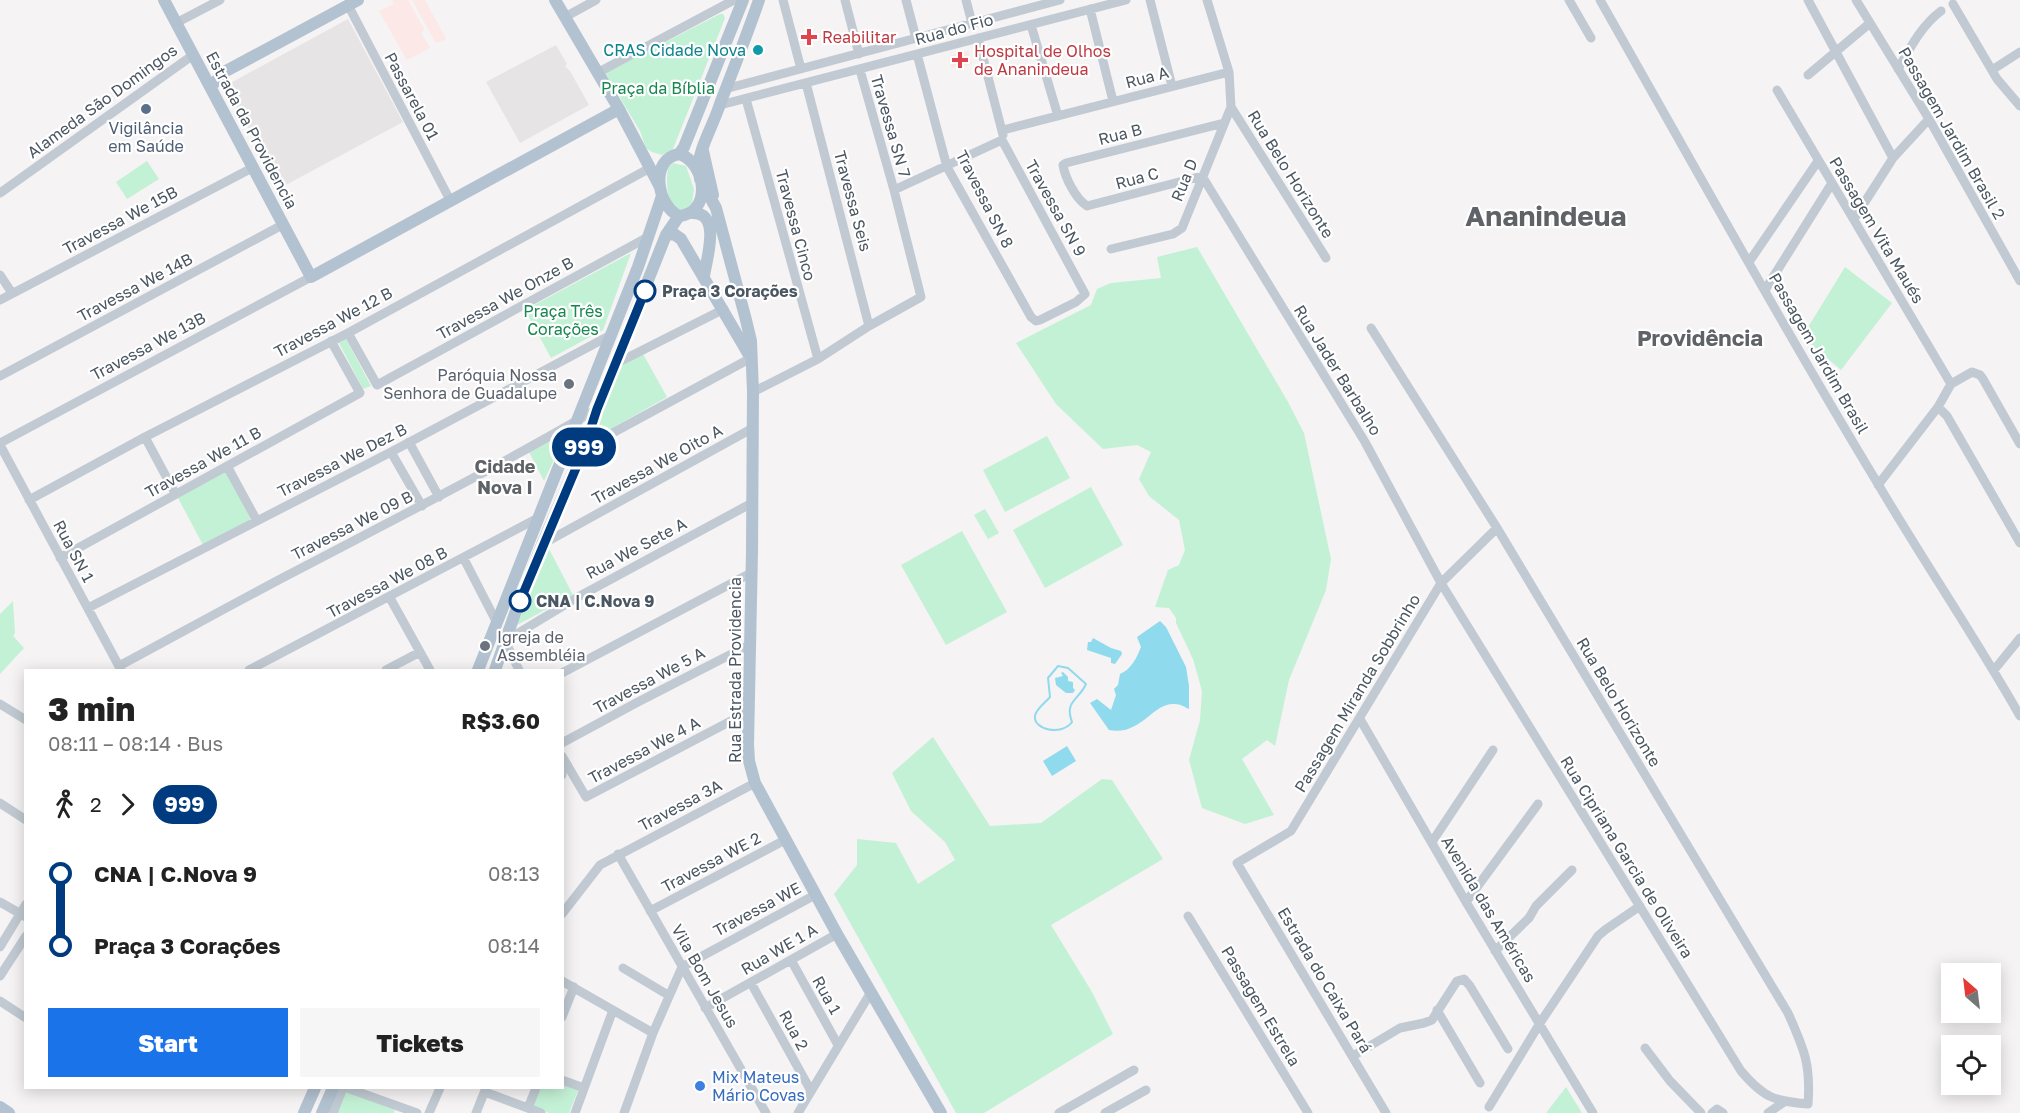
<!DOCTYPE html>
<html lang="en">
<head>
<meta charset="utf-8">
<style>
  :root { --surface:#fff; --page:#f6f6f6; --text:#222; --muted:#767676; --accent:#1a73e8 }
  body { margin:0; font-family:"Golos Text",sans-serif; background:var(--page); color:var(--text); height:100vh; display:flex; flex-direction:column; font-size:22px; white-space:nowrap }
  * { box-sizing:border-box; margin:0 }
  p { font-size:20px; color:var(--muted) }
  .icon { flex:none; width:33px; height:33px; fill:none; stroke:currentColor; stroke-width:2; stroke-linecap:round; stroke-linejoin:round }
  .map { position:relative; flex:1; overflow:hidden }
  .side { position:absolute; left:24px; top:669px; width:540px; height:420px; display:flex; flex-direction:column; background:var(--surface); border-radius:0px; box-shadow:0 3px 15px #0003 }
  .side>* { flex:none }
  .badge { padding:0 12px; border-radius:20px; font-size:21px; line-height:39px }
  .needle { width:39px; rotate:332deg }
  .tools { position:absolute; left:1941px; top:963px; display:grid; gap:12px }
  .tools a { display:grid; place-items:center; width:60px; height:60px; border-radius:0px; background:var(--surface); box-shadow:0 3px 15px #0003; font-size:30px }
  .map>.badge { position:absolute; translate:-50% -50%; box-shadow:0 0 0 3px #fff }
  .legs { display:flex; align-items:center; gap:9px; height:66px; padding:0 24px; font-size:20px }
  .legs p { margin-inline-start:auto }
  .head { display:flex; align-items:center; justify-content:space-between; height:102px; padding:0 24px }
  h1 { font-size:33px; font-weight:800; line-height:45px }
  .action { display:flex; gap:12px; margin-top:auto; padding:12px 24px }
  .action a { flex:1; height:69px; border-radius:0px; background:var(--accent); color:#fff; font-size:24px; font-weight:800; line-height:69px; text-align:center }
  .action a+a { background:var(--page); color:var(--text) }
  ul { padding:0 24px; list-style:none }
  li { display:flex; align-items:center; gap:21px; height:72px; font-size:22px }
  li i { display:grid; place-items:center; width:9px; height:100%; margin:0 8px; background:currentColor }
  li i::after { content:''; width:15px; height:15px; margin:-8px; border:4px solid; border-radius:50%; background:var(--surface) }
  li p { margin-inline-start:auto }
  li:first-child i { background:linear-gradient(#0000 50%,currentColor 0) }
  li:last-child i { background:linear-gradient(currentColor 50%,#0000 0) }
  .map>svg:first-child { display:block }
</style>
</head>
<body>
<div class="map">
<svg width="2020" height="1113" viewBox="0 0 2020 1113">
  <rect width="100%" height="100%" fill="#f5f3f3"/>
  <!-- education -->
  <path fill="#e6e4e5" d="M348,19L403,122L282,187L225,86Z
    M556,45L567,64L565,66L570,71L589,105L520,143L486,82Z"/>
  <!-- medical -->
  <path fill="#fce8e6" d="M392,0H408L424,29L421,33L430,48L407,60L379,11L394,4Z
    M412,0H425L446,39L436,43Z
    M968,51L972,64L951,68L949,56Z"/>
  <!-- green -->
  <path fill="#c3f1d5" d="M720,14H723L725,18L673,149L662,155L652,152L646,148L640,131L613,86L607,83L603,74Z
    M147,161L159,179L127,199L116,182Z
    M673,163L686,166L694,189L692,203L686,209L677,210C666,201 666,181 668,168Z
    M1197,247L1288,402L1304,433L1331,559L1326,590L1289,680L1275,746L1267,740L1242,759L1274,815L1245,824L1202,808L1189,760L1200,720L1202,691L1193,659L1176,623V618L1169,608L1155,607L1168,570L1179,565L1185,550L1179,520L1149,496L1139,479L1151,452L1137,445L1103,449L1056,404L1016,343L1091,305L1097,289L1111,283L1161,278L1157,257Z
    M631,253L603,330L551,358L525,310Z
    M1845,267L1892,303L1841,370L1802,337Z
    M345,337L371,386L363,389L338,341Z
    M643,354L667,397L591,440L617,368Z
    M561,434L565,436L544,481L529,452Z
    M1047,436L1070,478L1005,512L983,470Z
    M226,470L251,520L203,545L178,498Z
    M1091,487L1123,545L1045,588L1013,530Z
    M985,509L999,533L988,539L974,515Z
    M962,531L1007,612L946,645L901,565Z
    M548,547L573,595L517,625Z
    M13,601L15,633L13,636L24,648L0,674V614Z
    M933,737L990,826L1041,823L1102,779L1112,780L1163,859L1051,925L1092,992L1113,1034L984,1113H956L834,894L857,865V839L896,843L918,884L955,860L945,842L911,811L892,773Z
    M563,1081L579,1088L569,1113H549L532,1106L538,1088H562Z
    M1566,1087L1582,1113H1546Z
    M345,1091L395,1110L394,1113H337Z"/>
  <!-- water -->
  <path fill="#90daee" d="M1160,621L1166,627L1186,667L1189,686V709C1185,707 1180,704 1175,704C1152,702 1142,736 1109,730L1090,703L1097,699L1111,710L1116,695L1114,689L1118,685L1120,674C1131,670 1137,657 1141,647L1137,637Z
    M1093,638L1111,648L1121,651L1122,654L1115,664L1111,663V658L1087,650L1088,642H1091Z
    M1063,672L1068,677V681L1073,682V688L1075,690L1073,693H1066L1056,685L1055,678L1063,676L1061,673Z
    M1067,746L1076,761L1052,776L1043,761Z"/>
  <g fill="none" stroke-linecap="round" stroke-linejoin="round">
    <!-- stream -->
    <path stroke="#90daee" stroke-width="2" d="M1058,666L1068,668L1086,684C1079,700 1064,701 1072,722C1062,736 1033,730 1035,716C1036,709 1045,703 1050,697L1048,678Z"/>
    <!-- minor -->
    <path stroke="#c1cad2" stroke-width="9" d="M783,0L801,69
      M845,0L859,54
      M906,0L916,38
      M966,0L972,23
      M1150,0L1172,86
      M1569,0L1591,38
      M1600,0C1692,162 1782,325 1878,484C1924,562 1975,637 2020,716
      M1808,0L1893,158
      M1856,0L1929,119L2020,281
      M1953,4L1997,79L2020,106
      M348,5L450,200
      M1090,9L1113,101
      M565,17L596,0
      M176,23L220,0
      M1031,25L1058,116
      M978,38L1003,135
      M917,54L947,167L1031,317L1036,321L1040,320L1076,302L1085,294L1002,140
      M1898,69C1910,48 1921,26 1941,11
      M1992,70L2020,52
      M597,73L734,0
      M1808,75L1870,23
      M806,83L869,326
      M725,89L1060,0
      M1777,90L1951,384
      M746,99L818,359
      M720,105L1126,0
      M1231,107L1326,258
      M1224,123L1066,163L1063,165C1065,178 1076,199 1087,206L1202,176L1365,442L1441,583L1741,1071C1764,1098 1774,1101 1808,1104
      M1003,130L1229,72
      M894,190L1002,140
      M0,193L193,55
      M1854,219L1893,158L1929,119
      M1111,249L1173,234L1182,228L1231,107L1229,72L1207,0
      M1749,262L1818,161
      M0,275L12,293
      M1765,290L1832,183
      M0,300L254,167
      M1371,328L1497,528L1788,1013C1804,1049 1811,1064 1808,1104
      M348,333L377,385L648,237
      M617,363L724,309
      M0,376L284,224
      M753,392L818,359L869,326L921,297L894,190L860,70
      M1938,407L1947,416L2020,543
      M145,437L175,493
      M409,442L439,497
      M0,443L311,277
      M0,445L121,670
      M583,449L751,358
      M391,452L422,506
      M227,466L257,521
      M1878,485L1938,407L1951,384L1972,372L1980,375L1983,379L2020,444
      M29,500L145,437L348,333L650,168
      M544,540L548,541L753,428
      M60,558L360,393L331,341
      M464,559L497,623
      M390,598L430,670
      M88,608L391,452L609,336
      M119,666C175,636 231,605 288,575C391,521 496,468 597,409
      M249,670L538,518
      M386,670L420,652
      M519,670L505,641L578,597L752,503
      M1994,670L2020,638
      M562,673L751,573
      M0,704L26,720
      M1360,719L1466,902L1593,1113
      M562,743L636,703L751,644
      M562,756L586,797L748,712
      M562,773V775
      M0,803L26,820
      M1432,842L1493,750
      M618,854L766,1113
      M0,902L26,917
      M1466,902L1538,804
      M650,911L785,840
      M562,914L600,865L755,783
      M1188,916L1308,1113
      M0,947L26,904
      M1495,951L1529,918L1536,906L1572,870
      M791,960L838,1045
      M682,967L815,895
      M623,968L668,995
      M0,976L26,936
      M562,981L653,1033
      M751,983L811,1091
      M0,1001L26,1018
      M705,1008L837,934
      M1437,1010L1480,1083
      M562,1017L574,987
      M1645,1048L1670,1081L1701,1113
      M1353,1056L1400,1028L1424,1023L1432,1020L1457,981L1464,979L1470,986L1508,1049
      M562,1080L584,1088
      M347,1088L417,1113
      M485,1092L541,1113
      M1489,1107L1540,1023L1598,936L1605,930L1640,906
      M528,1108L536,1088
      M333,1113L343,1088
      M429,1113L440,1088
      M476,1113L486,1088
      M575,1113L613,1010
      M624,1113L653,1033L682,967
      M798,1113L871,992
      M1059,1113L1134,1070
      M1105,1113L1146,1090
      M1386,1113L1237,863L1291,831L1441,583L1497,528
      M1712,1113L1717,1109L1723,1113
      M1768,1113L1784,1102"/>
    <!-- major -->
    <path stroke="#b3c2d1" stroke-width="12" d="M164,0L311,277L619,109
      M555,0L619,109L660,187
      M210,87L226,71L358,0
      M703,151L713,195
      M679,154L684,147L743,0
      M679,154C706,162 713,213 679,216C657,206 649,159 679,154Z
      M697,170C700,146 713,126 720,104C733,70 747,35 759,0
      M700,179L716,208L745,316L751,341L753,392L752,552L748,744L749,761L755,783L837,934L941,1113
      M691,213C722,211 707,257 704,276
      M666,235L674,234L681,239L749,355
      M478,670L638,267L662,196
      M495,670L518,605L544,540L583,449L597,409L666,235L679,216
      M0,1107L9,1113
      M304,1113L315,1088
      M322,1113L333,1088"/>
  </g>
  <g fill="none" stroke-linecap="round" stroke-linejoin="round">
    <!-- line-1 casing -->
    <g stroke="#fff" stroke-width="14">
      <path id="line-1" d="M520,601L584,449L597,409L645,291"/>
    </g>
    <!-- line-1 -->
    <use href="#line-1" stroke="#003b80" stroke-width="9"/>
  </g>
  <!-- markers -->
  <g fill="#e0444e" stroke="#fff" stroke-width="2">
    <path d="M806 28h6v6h6v6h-6v6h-6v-6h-6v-6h6z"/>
    <path d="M957 51h6v6h6v6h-6v6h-6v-6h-6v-6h6z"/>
  </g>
  <circle fill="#0f9aa8" stroke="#fff" stroke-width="2" cx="758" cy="50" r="6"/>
  <circle fill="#5c6f8a" stroke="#fff" stroke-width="2" cx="146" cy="109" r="6"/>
  <g fill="#fff" stroke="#003b80" stroke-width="3">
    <circle cx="645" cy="291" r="10"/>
    <circle cx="520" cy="601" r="10"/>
  </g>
  <g fill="#6b7280" stroke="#fff" stroke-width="2">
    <circle cx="569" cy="384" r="6"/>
    <circle cx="485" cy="646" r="6"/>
  </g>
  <circle fill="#3f7fe0" stroke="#fff" stroke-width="2" cx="700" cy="1086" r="6"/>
  <g text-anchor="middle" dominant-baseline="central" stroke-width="4.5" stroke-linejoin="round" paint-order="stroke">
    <!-- street labels -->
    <g font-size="16" fill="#4a5661" stroke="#fff">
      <text transform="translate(954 29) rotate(-15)">Rua do Fio</text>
      <text transform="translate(1147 77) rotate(-15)">Rua A</text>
      <text transform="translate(412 96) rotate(62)">Passarela 01</text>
      <text transform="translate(102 101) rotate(-36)">Alameda São Domingos</text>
      <text transform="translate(891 126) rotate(74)">Travessa SN 7</text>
      <text transform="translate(252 130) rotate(62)">Estrada da Providencia</text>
      <text transform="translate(1952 133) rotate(60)">Passagem Jardim Brasil 2</text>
      <text transform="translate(1120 134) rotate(-14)">Rua B</text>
      <text transform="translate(1291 174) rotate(58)">Rua Belo Horizonte</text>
      <text transform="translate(1137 178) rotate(-15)">Rua C</text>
      <text transform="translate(1184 180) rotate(-68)">Rua D</text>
      <text transform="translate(985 199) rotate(63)">Travessa SN 8</text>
      <text transform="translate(853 201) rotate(75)">Travessa Seis</text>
      <text transform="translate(1056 208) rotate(61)">Travessa SN 9</text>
      <text transform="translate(120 220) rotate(-28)">Travessa We 15B</text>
      <text transform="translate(796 225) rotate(75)">Travessa Cinco</text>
      <text transform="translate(1877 230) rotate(59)">Passagem Vita Maués</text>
      <text transform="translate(135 287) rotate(-28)">Travessa We 14B</text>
      <text transform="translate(505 298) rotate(-29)">Travessa We Onze B</text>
      <text transform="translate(333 322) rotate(-28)">Travessa We 12 B</text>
      <text transform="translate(148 346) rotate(-28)">Travessa We 13B</text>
      <text transform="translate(1819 353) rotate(60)">Passagem Jardim Brasil</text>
      <text transform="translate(1338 370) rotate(58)">Rua Jader Barbalho</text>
      <text transform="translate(342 460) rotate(-27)">Travessa We Dez B</text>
      <text transform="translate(203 462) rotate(-29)">Travessa We 11 B</text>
      <text transform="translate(657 464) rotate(-29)">Travessa We Oito A</text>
      <text transform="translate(352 525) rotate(-27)">Travessa We 09 B</text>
      <text transform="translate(636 548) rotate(-28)">Rua We Sete A</text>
      <text transform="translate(74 551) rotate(62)">Rua SN 1</text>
      <text transform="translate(387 582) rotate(-28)">Travessa We 08 B</text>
      <text transform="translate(735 670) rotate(-90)">Rua Estrada Providencia</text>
      <text transform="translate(649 680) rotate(-28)">Travessa We 5 A</text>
      <text transform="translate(1357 693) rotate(-59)">Passagem Miranda Sobbrinho</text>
      <text transform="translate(1619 702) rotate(59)">Rua Belo Horizonte</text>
      <text transform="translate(644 750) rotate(-28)">Travessa We 4 A</text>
      <text transform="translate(680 805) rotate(-28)">Travessa 3A</text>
      <text transform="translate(1627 857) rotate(58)">Rua Cipriana Garcia de Oliveira</text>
      <text transform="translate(711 862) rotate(-28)">Travessa WE 2</text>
      <text transform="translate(757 909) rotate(-28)">Travessa WE</text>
      <text transform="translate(1489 909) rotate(59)">Avenida das Américas</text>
      <text transform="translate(779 949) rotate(-30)">Rua WE 1 A</text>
      <text transform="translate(705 976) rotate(60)">Vila Bom Jesus</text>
      <text transform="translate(1325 980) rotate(59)">Estrada do Caixa Pará</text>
      <text transform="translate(827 995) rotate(61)">Rua 1</text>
      <text transform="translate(1261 1006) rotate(59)">Passagem Estrela</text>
      <text transform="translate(794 1030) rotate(61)">Rua 2</text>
    </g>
    <!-- health labels -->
    <g font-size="16" fill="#be3a42" stroke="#fff" text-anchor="start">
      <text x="822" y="37">Reabilitar</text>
      <text x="974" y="51">Hospital de Olhos<tspan x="974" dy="18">de Ananindeua</tspan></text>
    </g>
    <!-- culture labels -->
    <g font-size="16" fill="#0d838f" stroke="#fff" text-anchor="end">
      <text x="746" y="50">CRAS Cidade Nova</text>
    </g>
    <!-- park labels -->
    <g font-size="16" fill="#17864f" stroke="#fff">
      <text x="658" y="88">Praça da Bíblia</text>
      <text x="563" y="311">Praça Três<tspan x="563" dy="18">Corações</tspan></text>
    </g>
    <!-- service labels -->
    <g font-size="16" fill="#4e5e75" stroke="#fff">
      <text x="146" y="128">Vigilância<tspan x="146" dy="18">em Saúde</tspan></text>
    </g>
    <!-- stop labels -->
    <g font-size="16" font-weight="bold" fill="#4a5661" stroke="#fff" text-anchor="start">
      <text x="662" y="291">Praça 3 Corações</text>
      <text x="536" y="601">CNA | C.Nova 9</text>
    </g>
    <!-- worship labels -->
    <g font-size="16" fill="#5b616d" stroke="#fff" text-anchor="end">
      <text x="557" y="375">Paróquia Nossa<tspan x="557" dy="18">Senhora de Guadalupe</tspan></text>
      <text x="497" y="637" text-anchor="start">Igreja de<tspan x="497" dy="18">Assembléia</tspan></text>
    </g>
    <!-- shop labels -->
    <g font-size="16" fill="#366cbe" stroke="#fff" text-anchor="start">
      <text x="712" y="1077">Mix Mateus<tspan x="712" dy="18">Mário Covas</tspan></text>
    </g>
    <!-- neighbourhood labels -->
    <g font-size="18" font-weight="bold" fill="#5f6368" stroke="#fff">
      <text x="505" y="466">Cidade<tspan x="505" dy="21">Nova I</tspan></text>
    </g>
    <!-- district labels -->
    <g font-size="22" font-weight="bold" fill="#5f6368" stroke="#fff">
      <text x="1700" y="337">Providência</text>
    </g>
    <!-- town labels -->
    <g font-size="28" font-weight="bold" fill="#5f6368" stroke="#fff">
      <text x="1546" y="215">Ananindeua</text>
    </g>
  </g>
</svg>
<div class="tools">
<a><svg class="needle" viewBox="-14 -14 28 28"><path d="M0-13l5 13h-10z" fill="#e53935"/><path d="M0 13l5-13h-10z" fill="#767676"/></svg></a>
<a><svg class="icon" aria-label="locate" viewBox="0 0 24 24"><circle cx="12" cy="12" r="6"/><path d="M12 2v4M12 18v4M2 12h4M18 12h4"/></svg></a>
</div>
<b class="badge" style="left:584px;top:447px;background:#003b80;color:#fff">999</b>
<section class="side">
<div class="head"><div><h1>3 min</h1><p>08:11 – 08:14 · Bus</p></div><b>R$3.60</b></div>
<div class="legs"><svg class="icon" aria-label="walk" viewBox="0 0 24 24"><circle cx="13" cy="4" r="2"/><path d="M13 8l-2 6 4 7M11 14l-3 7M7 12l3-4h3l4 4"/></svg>2<svg class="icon" aria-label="forward" viewBox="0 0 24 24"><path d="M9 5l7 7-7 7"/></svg><b class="badge" style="background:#003b80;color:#fff">999</b></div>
<ul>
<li><i style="color:#003b80"></i><b>CNA | C.Nova 9</b><p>08:13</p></li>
<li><i style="color:#003b80"></i><b>Praça 3 Corações</b><p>08:14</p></li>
</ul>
<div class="action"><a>Start</a><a>Tickets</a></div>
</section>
</div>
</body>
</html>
